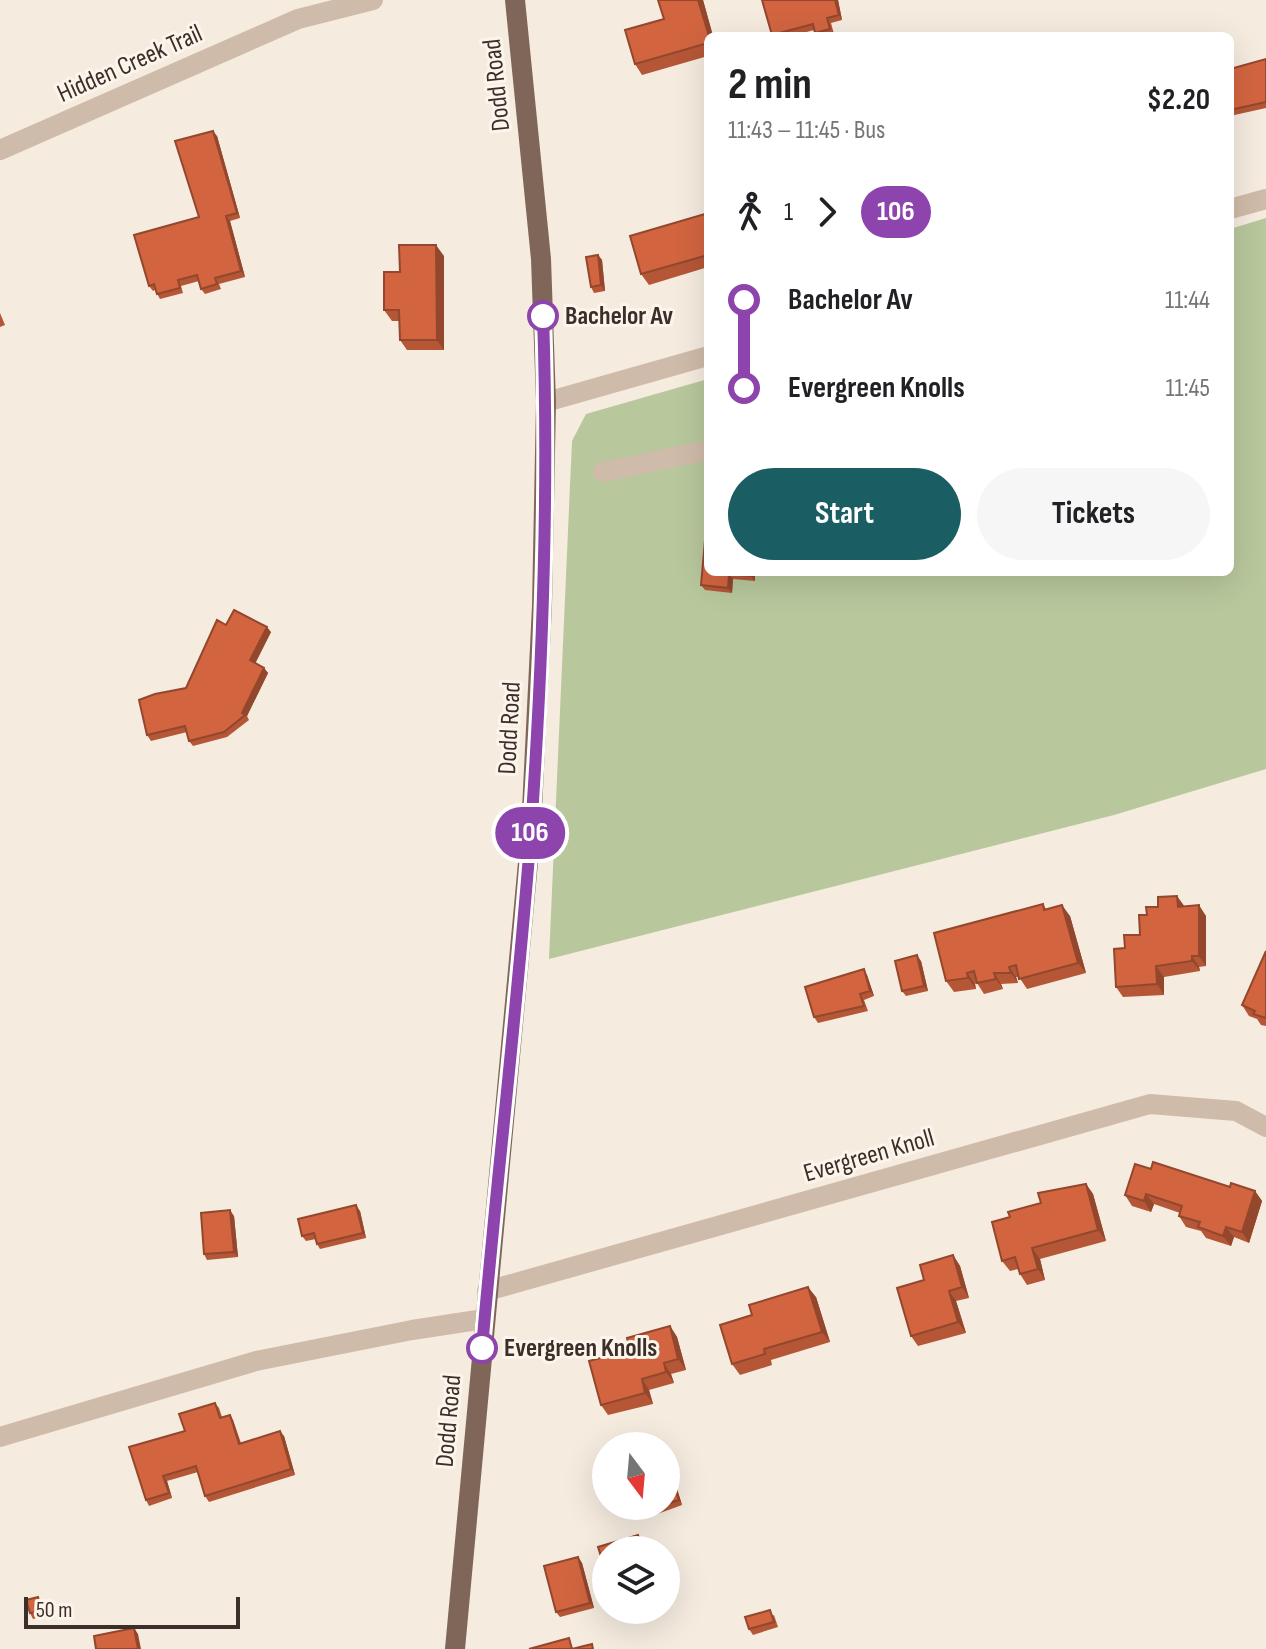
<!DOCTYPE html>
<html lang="en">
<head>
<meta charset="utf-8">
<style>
  :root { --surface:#fff; --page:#f6f6f6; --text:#202124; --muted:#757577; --accent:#1a5d62 }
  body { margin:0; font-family:"Sofia Sans Condensed",sans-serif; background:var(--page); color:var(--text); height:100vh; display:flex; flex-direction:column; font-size:30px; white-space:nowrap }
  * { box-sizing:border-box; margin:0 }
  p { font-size:26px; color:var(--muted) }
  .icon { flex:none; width:44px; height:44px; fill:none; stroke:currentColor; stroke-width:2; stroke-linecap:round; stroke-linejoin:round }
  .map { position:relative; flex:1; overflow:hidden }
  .details { position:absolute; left:704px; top:32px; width:530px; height:544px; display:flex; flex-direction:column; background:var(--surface); border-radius:12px; box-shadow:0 8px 32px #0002 }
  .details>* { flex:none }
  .badge { padding:0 16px; border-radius:26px; font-size:28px; line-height:52px }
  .needle { width:52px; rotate:164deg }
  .buttons { position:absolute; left:592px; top:1432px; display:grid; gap:16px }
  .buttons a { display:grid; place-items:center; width:88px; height:88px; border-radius:50%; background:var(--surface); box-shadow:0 8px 32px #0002; font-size:40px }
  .scale { position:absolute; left:24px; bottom:20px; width:216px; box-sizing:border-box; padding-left:8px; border:4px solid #3c2f29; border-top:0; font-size:22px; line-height:28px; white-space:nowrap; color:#3c2f29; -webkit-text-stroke:6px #fcf5ec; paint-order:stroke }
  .map>.badge { position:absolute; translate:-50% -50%; box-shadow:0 0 0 4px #fff }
  .legs { display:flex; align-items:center; gap:12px; height:88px; padding:0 24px; font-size:26px }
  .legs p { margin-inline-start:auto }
  .overview { display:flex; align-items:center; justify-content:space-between; height:136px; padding:0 24px }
  h1 { font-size:44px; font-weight:700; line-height:60px }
  .cta { display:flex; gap:16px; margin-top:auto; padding:16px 24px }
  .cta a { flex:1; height:92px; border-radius:48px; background:var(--accent); color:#fff; font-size:32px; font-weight:700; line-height:92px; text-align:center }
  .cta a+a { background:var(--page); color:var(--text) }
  ul { padding:0 24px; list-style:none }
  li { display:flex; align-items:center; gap:28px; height:88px; font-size:30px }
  li i { display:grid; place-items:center; width:12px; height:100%; margin:0 10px; background:currentColor }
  li i::after { content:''; width:20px; height:20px; margin:-10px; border:6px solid; border-radius:50%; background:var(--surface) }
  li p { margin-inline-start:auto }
  li:first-child i { background:linear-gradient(#0000 50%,currentColor 0) }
  li:last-child i { background:linear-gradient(currentColor 50%,#0000 0) }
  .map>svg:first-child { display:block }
</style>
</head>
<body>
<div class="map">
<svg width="1266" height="1649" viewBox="0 0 1266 1649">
  <rect width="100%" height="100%" fill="#f5ebdf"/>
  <!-- green -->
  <path fill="#b8c79c" d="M1266,218V769L1114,815L549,959L572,441L586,414L708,379V572H1230V229Z"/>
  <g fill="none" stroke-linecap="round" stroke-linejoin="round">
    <!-- minor -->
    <path stroke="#cfbba9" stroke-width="20" d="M0,150L298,19L373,0
      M1230,209L1266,199
      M546,402L708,356
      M603,472L708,450
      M487,1291L1150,1104L1236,1111L1266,1127
      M0,1437L256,1361L412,1330L484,1319"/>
    <!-- major -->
    <path stroke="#7f6659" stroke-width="20" d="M455,1649L531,830L542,606L546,402L541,259L515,0"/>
  </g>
  <!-- wall -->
  <path fill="#b55737" d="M658,0H703L713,36H708V56L642,75L635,64L664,19Z
    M762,0H838L842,20L831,23L834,34L827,36H817L814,30L792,36H772Z
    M1266,59V108L1230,116V69Z
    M217,136L240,218L230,221L245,277L219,284L221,289L205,294L201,289L199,281L181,286L183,293L160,299L155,290L153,291L149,286L199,217Z
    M708,213V267L649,285L641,274Z
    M598,255L602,260L605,291L594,293L591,287Z
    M444,256V350H407L400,340L399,321H392L384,310L400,272Z
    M0,313L5,325L0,327Z
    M708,529L755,572V581L733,579L732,593L705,590L701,585Z
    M226,625L271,632L255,663L264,668L268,673L247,716L249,720L227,737L193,746L189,741L187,732L151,741L147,735L186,688Z
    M1043,904L1046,909L1070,916L1086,973L1027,989L1019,977H1016L1018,983L1001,984L1003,989L984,994L977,983L975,984L976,989L954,992L946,981Z
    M1185,906L1206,916V966L1199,967L1200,971L1164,977V995L1123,997L1116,987L1125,948L1140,935L1147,915Z
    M1266,951V1026L1261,1025L1257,1019L1249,1016L1242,1005Z
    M921,961L928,991L906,996L902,991Z
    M867,975L874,996L864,1000L868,1011L818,1023L814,1017Z
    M1151,1169L1230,1187L1255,1191L1262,1201L1249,1243L1234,1237L1231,1246L1206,1238L1201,1231L1186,1227L1179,1216L1180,1213L1154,1204L1151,1212L1132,1206L1125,1195Z
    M1086,1184L1093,1194L1106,1241L1040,1259L1045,1280L1027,1285L1020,1274L1018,1269L1010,1271L1002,1261L1010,1217Z
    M360,1211L366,1238L320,1249L317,1244L316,1239L306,1241L302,1236Z
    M234,1216L238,1257L207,1260L204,1254Z
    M953,1255L960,1266L969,1298L956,1301L966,1333L918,1346L911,1336L924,1280Z
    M816,1297L830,1342L771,1360L772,1365L740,1375L732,1364Z
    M670,1326L677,1337L686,1370L671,1374L674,1383L649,1390L653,1404L608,1415L601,1405L630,1350Z
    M215,1403L219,1408L222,1417L230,1415L233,1420L241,1443L284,1436L295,1475L209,1502L205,1496L198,1472L167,1481L172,1498L149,1506L146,1500L185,1431Z
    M673,1484L677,1489L682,1505L652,1516L647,1506H666V1486Z
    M615,1506H632L633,1511L620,1514Z
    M578,1557L582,1563L594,1608L560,1617L556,1612Z
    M41,1603L44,1616L33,1619L30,1613Z
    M774,1615L778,1627L753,1635L749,1629Z"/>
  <!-- shaded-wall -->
  <path fill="#93472d" d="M698,0H703L713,36H709Z
    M835,0H838L842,20L839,15Z
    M213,131L217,136L240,218L237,213Z
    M226,216L230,221L245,277L241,271Z
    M436,245L444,256V350L437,340Z
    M598,255L602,260L605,291L601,285Z
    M751,572H755V581L751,576Z
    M729,574L733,579L732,593L728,588Z
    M267,627L271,632L254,666L250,660Z
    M264,668L268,673L247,716L242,713Z
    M1177,896L1185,907H1178Z
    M1062,905L1070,916L1086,973L1078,963Z
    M1199,905L1206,916V966L1199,956Z
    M917,955L921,961L928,991L924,986Z
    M1192,956L1199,967L1200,971L1192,961Z
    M1156,966L1164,977V995L1157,984Z
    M1009,967L1016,977L1018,983L1011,973Z
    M864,969L867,975L874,996L870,991Z
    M967,973L975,984L976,989L968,978Z
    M994,973L1001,984L1003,989L996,979Z
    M1086,1184L1093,1194L1106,1241L1098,1230Z
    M1255,1191L1262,1201L1249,1243L1242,1232Z
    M1146,1194L1154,1204L1151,1212L1144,1201Z
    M356,1205L360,1211L366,1238L363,1233Z
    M230,1210L234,1216L238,1257L234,1252Z
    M1226,1227L1234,1237L1231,1246L1223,1236Z
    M1032,1248L1040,1259L1045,1280L1038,1269Z
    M953,1255L960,1266L969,1298L962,1287Z
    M808,1287L816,1297L830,1342L822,1332Z
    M949,1291L956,1301L966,1333L958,1322Z
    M670,1326L677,1337L686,1370L678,1359Z
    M664,1363L671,1374L674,1383L666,1372Z
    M642,1379L649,1390L653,1404L645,1393Z
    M230,1415L233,1420L242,1449L239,1444Z
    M280,1431L284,1436L295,1475L291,1469Z
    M163,1476L167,1481L172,1498L169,1493Z
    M673,1484L677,1489L682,1505L679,1500Z
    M578,1557L582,1563L594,1608L590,1603Z
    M38,1597L41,1603L44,1616L41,1611Z
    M134,1628L138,1634L141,1649H138Z"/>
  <!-- building -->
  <path fill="#d26540" stroke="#93472d" stroke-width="2" d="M658,0H698L709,36L708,43L635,64L625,30L664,19Z
    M762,0H835L839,15L827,18L830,29L815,33L813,24L772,35Z
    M1266,59V102L1230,110V69Z
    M213,131L237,213L226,216L241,271L215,278L217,284L201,289L197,275L178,280L180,288L157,294L154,284L149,286L134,235L199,217L175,141Z
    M708,213V255L641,274L630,236Z
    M399,245H436L437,340H400L399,310H384V272H400Z
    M598,255L601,285L591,287L586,257Z
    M706,529H708V572H751V576L729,574L728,588L701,585Z
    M234,610L267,627L250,660L264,668L242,713L245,715L224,732L189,741L185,726L147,735L139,700L155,694L186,688L217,620L226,625Z
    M1177,896L1178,907L1199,905V956H1192V961L1156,966L1157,984L1116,987L1114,949L1125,948L1124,935H1140L1139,915H1147L1146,907H1158V897Z
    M1043,904L1044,910L1062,905L1078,963L1019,979L1016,965L1009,967L1011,973H994L996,979L977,983L974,971L967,973L968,978L946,981L934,933Z
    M1266,951V1018L1253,1014L1255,1011L1242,1005Z
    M917,955L924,986L902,991L895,961Z
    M864,969L870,991L860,994L864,1006L814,1017L805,987Z
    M1153,1162L1230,1187L1231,1183L1255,1191L1242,1232L1226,1227L1223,1236L1198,1227L1200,1222L1179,1216L1182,1206L1146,1194L1144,1201L1125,1195L1135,1164L1151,1169Z
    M1086,1184L1098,1230L1032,1248L1038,1269L1020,1274L1015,1257L1002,1261L992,1222L1010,1217L1008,1212L1041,1203L1038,1193Z
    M356,1205L363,1233L317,1244L314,1233L302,1236L298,1219Z
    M230,1210L234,1252L204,1254L201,1213Z
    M953,1255L962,1287L949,1291L958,1322L911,1336L897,1288L924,1280L920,1265Z
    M808,1287L822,1332L764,1349L765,1354L732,1364L720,1325L752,1315L749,1305Z
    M670,1326L678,1359L664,1363L666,1372L642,1379L645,1393L601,1405L589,1361L630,1350L627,1338Z
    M215,1403L220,1418L230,1415L239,1444L280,1431L291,1469L205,1496L196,1466L163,1476L169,1493L146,1500L129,1447L185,1431L179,1414Z
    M673,1484L679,1500L666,1504V1486Z
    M647,1506H661L648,1510Z
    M638,1535L642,1550H606V1566H604L598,1547Z
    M578,1557L590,1603L556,1612L544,1566Z
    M38,1597L41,1611L30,1613L26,1600Z
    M770,1610L774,1622L749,1629L745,1617Z
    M134,1628L138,1649H96L94,1636Z
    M569,1638L572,1649L592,1644L593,1649H529Z"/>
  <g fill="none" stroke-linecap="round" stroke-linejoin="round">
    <!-- line-1 casing -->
    <g stroke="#fff" stroke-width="18">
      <path id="line-1" d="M482,1348C497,1175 518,1003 531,830C543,659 549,487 543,316"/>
    </g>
    <!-- line-1 -->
    <use href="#line-1" stroke="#8e44ad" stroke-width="12"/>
  </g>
  <!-- markers -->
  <g fill="#fff" stroke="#8e44ad" stroke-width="4">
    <circle cx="543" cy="316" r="14"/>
    <circle cx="482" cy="1348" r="14"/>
  </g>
  <g text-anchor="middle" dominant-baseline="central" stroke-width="6" stroke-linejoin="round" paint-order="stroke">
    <!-- street labels -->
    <g font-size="26" fill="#3c2f29" stroke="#fcf5ec">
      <text transform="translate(130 64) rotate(-24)">Hidden Creek Trail</text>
      <text transform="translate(497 85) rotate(-96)">Dodd Road</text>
      <text transform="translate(510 728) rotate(-87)">Dodd Road</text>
      <text transform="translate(869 1156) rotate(-16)">Evergreen Knoll</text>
      <text transform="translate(449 1421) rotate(-85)">Dodd Road</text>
    </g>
    <!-- stop labels -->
    <g font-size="26" font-weight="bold" fill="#3c2f29" stroke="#fcf5ec" text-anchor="start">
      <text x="565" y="316">Bachelor Av</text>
      <text x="504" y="1348">Evergreen Knolls</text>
    </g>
  </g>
</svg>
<div class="buttons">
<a><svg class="needle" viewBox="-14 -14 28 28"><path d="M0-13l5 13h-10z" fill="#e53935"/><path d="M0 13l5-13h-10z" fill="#757577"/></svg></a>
<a><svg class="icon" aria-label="layers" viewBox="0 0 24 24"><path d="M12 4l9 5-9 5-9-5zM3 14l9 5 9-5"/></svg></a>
</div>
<div class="scale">50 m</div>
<b class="badge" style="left:530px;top:833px;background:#8e44ad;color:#fff">106</b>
<section class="details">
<div class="overview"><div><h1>2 min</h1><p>11:43 – 11:45 · Bus</p></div><b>$2.20</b></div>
<div class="legs"><svg class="icon" aria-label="walk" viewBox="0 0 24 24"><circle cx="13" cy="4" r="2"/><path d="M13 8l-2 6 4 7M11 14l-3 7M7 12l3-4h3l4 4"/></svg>1<svg class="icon" aria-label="forward" viewBox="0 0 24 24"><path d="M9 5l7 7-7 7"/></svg><b class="badge" style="background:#8e44ad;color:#fff">106</b></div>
<ul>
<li><i style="color:#8e44ad"></i><b>Bachelor Av</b><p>11:44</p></li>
<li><i style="color:#8e44ad"></i><b>Evergreen Knolls</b><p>11:45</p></li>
</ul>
<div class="cta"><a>Start</a><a>Tickets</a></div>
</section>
</div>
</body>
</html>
